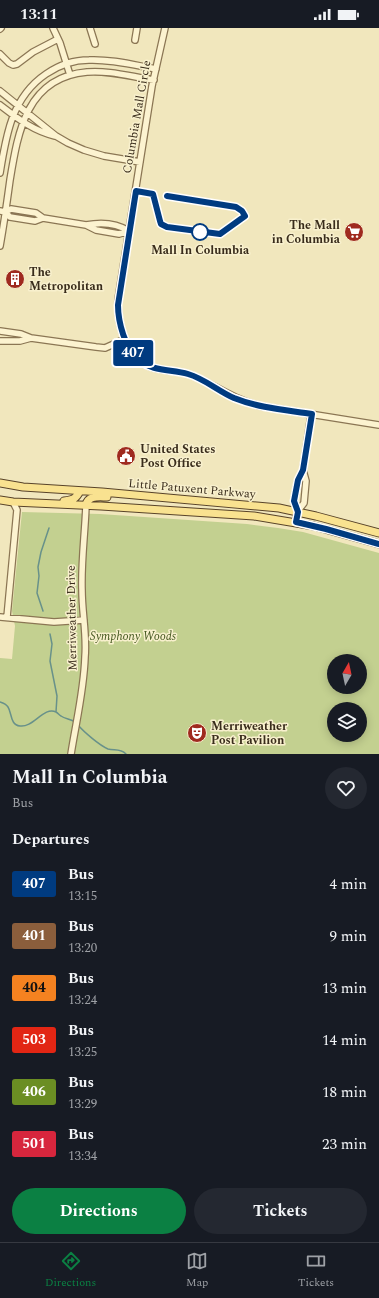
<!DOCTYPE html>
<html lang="en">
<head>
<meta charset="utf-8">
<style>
  :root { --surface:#171b24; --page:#242831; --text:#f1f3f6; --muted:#9ea1a6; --line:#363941; --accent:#0b8043 }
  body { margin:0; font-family:Spectral,serif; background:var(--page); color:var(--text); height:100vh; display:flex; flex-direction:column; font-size:15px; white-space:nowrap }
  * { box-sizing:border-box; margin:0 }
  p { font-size:13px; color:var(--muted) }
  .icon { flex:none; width:22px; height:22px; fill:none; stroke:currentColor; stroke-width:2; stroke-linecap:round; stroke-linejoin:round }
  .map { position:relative; height:726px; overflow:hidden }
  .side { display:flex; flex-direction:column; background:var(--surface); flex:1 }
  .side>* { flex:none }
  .badge { padding:0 8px; border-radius:3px; font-size:14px; line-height:26px }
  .needle { width:26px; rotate:9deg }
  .tools { position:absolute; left:327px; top:626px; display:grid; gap:8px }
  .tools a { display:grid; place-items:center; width:40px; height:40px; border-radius:50%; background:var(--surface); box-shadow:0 2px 10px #0003; font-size:20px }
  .map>.badge { position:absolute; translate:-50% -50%; box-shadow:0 0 0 2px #fff }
  h2 { padding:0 12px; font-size:15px; line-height:36px }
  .round { display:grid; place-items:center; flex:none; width:42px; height:42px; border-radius:21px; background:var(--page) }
  .summary { display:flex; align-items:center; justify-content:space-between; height:68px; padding:0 12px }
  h1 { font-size:19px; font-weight:700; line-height:30px }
  .cta { display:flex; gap:8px; margin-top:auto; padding:8px 12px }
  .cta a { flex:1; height:46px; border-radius:24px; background:var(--accent); color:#fff; font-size:16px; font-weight:700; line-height:46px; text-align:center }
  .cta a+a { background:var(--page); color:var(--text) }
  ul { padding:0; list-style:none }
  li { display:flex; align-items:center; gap:12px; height:52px; padding:0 12px }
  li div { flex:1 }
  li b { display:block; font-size:15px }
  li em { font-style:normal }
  li .badge { min-width:44px; font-weight:700; text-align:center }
  .status { display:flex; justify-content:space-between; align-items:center; height:28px; padding:0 20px; background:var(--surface); direction:ltr }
  .status svg { height:11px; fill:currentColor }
  .menu { display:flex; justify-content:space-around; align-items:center; height:56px; border-top:1px solid var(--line); background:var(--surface); font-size:11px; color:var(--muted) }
  .menu a { display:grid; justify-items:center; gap:2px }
  .menu .current { color:var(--accent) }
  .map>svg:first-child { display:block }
</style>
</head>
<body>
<div class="status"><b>13:11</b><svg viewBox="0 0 49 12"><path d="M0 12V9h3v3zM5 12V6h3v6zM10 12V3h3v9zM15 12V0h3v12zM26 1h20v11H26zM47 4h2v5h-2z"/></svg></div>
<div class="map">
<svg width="379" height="726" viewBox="0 0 379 726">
  <rect width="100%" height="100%" fill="#f1e7bd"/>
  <!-- green -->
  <path fill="#c3d090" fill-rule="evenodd" d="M22,484L100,486L247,496L278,500L303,504L379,525V726H0V630L12,631L15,598L12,583ZM334,633H360V659H334ZM334,681H360V707H334Z"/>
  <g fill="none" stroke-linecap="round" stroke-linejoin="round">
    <!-- stream -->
    <path stroke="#68918a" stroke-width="1.5" d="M43,583L37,565L39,548L38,539L41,524L49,500
      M50,606L52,616L50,633L57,668L56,684
      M0,674C3,675 6,676 8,679C12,685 10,697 20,698C33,700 44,678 56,684C58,685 59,687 61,688C65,691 71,691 75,694
      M78,697C84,704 99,717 108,721C114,723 120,720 126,726"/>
    <!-- minor casing -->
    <g stroke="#8b7654" stroke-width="8">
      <path id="minor" d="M53,0L60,15L70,47
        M90,0L95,16
        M165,0L152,58L118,272C117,298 127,332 154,340C168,344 183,342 196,349C219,360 234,371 260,378L379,397
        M0,1L1,0
        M135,12L137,0
        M0,26L9,35L13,37L17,36L33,24L58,11
        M0,63L56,108L68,115L84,122L104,128L140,134
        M0,77C17,90 33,103 55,108
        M0,145C6,107 12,69 46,46C59,37 74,32 89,32C111,31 134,37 156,41
        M0,183L5,184L10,189L35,193L43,190L86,197L96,202L119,206L129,203
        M5,184L11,181L36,185L43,190
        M86,197C101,194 116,195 129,203
        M0,218C4,196 7,174 10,152C18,103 27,49 87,44C109,42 132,49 154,52
        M0,303L21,306L31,310L96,319L105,320L125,311
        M0,313H20L31,310
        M297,484L304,475L306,453L303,442
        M296,494L297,484L294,473L298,452L303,442L311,387
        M0,589L54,594L84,592
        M7,589L17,482L13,474
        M71,726C76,694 84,662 85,629C87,607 82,585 82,562C81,534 85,506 86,477"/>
    </g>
    <!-- major casing -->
    <g stroke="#584329" stroke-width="9">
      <path id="major" d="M0,455L23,459L102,464L279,480L316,488L379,505
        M0,472L13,474L101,478L254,488L314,498L379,516
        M64,473C73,472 76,471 80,463
        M86,477C88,467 99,469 107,469"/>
    </g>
    <!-- minor -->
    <use href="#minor" stroke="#fcf3d0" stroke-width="5.5"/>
    <!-- major -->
    <use href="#major" stroke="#f9e290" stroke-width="7"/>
  </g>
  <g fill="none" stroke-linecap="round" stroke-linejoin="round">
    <!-- line casing -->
    <g stroke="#fff" stroke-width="9">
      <path id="line" d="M167,168L236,179L242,183L245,188L220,206L167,199L161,196L160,193L153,166L136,163L118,277C118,294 125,321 139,332C153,344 172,341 188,346C205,351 218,363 234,370C259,380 286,382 312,386L303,442L298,452L294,473L298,484L296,494L326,501L379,516"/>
    </g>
    <!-- line -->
    <use href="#line" stroke="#003b80" stroke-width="6"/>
  </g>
  <!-- icons -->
  <defs>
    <g id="supermarket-disc" transform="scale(1)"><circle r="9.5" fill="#9f2a1f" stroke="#f8f0cd"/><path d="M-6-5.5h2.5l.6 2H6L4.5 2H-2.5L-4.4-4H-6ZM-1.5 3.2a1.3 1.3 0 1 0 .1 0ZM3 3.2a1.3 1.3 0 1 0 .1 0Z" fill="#fff"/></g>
    <g id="building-disc" transform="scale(1)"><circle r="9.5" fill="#9f2a1f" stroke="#f8f0cd"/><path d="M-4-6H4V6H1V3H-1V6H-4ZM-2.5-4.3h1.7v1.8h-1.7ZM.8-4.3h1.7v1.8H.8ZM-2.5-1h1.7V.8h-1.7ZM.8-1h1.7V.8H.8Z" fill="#fff"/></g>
    <g id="civic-disc" transform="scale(1)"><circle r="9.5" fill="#9f2a1f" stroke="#f8f0cd"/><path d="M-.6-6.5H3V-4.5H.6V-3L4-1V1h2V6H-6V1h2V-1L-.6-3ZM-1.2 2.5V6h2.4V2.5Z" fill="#fff"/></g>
    <g id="theatre-disc" transform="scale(1)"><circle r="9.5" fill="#9f2a1f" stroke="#f8f0cd"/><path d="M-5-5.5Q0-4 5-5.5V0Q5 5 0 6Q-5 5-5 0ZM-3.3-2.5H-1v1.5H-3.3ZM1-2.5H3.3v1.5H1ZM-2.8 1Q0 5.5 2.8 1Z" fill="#fff"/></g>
  </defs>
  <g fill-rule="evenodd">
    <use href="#supermarket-disc" x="354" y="204"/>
    <use href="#building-disc" x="15" y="251"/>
    <use href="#civic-disc" x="126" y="428"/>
    <use href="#theatre-disc" x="197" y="705"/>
  </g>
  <!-- markers -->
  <circle fill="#fff" stroke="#003b80" stroke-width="2" cx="200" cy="204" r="8"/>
  <g text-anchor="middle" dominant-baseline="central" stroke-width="3" stroke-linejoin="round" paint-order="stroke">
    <!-- street labels -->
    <g font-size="12" fill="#392c1b" stroke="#f8f0cd">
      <text transform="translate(137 89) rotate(-80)">Columbia Mall Circle</text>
      <text transform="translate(192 461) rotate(5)">Little Patuxent Parkway</text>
      <text transform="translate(72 590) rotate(-91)">Merriweather Drive</text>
    </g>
    <!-- poi labels -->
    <g font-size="12" font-weight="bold" fill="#392c1b" stroke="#f8f0cd" text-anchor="start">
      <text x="340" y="197" text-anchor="end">The Mall<tspan x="340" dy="14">in Columbia</tspan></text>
      <text x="29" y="244">The<tspan x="29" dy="14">Metropolitan</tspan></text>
      <text x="140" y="421">United States<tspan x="140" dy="14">Post Office</tspan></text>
      <text x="211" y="698">Merriweather<tspan x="211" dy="14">Post Pavilion</tspan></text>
    </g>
    <!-- stop labels -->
    <g font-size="12" font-weight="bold" fill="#392c1b" stroke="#f8f0cd">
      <text x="200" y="222">Mall In Columbia</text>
    </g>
    <!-- park labels -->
    <g font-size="12" font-style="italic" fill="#44571f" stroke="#f8f0cd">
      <text x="133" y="608">Symphony Woods</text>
    </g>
  </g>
</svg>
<div class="tools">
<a><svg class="needle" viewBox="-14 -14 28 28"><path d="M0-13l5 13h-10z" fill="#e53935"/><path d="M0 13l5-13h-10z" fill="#9ea1a6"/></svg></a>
<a><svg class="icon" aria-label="layers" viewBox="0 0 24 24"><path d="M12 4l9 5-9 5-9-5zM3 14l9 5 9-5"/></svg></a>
</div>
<b class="badge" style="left:133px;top:325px;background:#003b80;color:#fff">407</b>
</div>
<section class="side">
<div class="summary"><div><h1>Mall In Columbia</h1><p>Bus</p></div><a class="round"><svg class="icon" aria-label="heart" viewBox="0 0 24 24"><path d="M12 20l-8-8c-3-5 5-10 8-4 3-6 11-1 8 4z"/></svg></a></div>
<h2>Departures</h2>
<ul>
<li><span class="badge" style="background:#003b80;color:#fff">407</span><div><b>Bus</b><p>13:15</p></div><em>4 min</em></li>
<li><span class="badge" style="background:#8b5e3c;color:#fff">401</span><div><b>Bus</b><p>13:20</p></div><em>9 min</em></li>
<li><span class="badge" style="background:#f58220;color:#111">404</span><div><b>Bus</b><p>13:24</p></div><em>13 min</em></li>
<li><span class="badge" style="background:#e22614;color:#fff">503</span><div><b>Bus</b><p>13:25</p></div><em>14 min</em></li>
<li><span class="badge" style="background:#6b8e23;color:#fff">406</span><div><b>Bus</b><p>13:29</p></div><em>18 min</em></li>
<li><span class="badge" style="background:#d7263d;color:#fff">501</span><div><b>Bus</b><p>13:34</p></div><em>23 min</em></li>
</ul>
<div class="cta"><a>Directions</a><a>Tickets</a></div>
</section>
<nav class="menu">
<a class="current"><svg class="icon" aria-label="directions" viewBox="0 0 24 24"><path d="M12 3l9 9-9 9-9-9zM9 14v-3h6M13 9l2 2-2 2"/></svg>Directions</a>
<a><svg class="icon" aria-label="map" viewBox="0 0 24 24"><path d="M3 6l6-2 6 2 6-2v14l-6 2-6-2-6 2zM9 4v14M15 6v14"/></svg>Map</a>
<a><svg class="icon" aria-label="tickets" viewBox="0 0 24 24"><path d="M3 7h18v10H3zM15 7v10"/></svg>Tickets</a>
</nav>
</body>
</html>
